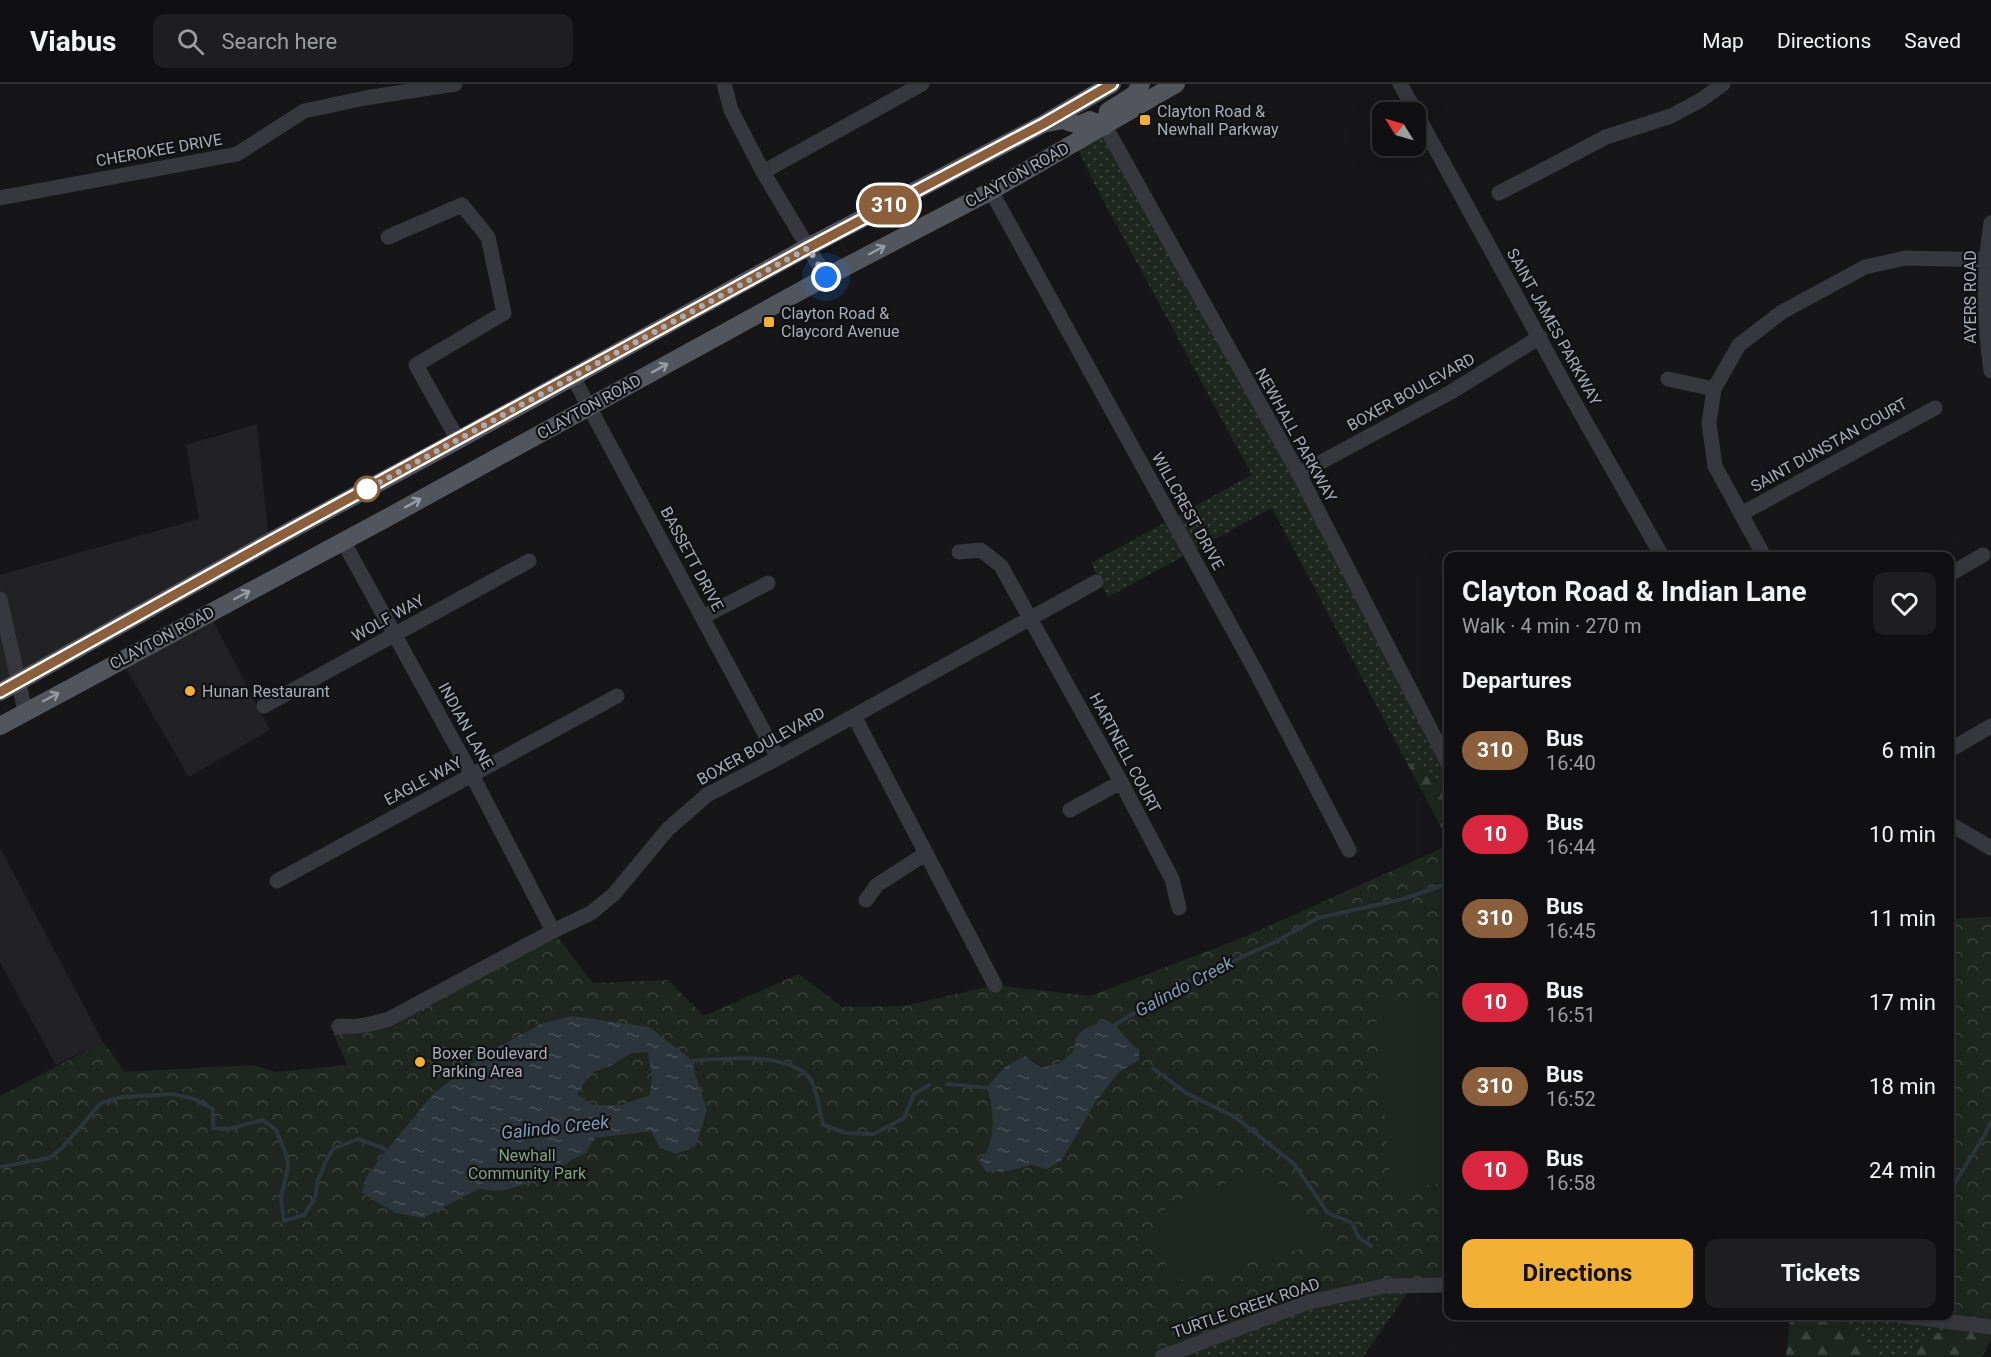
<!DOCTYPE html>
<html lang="en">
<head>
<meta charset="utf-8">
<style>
  :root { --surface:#101012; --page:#1e1e20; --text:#f1f3f6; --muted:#9c9d9f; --line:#303032; --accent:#f2b134 }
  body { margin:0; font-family:Roboto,sans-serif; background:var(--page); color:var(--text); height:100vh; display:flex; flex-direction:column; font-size:22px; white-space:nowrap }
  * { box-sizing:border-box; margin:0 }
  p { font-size:20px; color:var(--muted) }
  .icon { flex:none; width:33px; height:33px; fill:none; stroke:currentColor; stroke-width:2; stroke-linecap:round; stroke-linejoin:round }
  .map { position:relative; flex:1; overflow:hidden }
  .details { position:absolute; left:1444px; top:468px; width:510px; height:768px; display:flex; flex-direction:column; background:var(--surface); border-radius:12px; box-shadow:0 6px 24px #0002,0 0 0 2px var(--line) }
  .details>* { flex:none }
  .badge { padding:0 12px; border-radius:20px; font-size:21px; line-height:39px }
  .needle { width:39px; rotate:307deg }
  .controls { position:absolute; left:1372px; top:18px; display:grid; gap:12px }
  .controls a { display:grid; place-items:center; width:54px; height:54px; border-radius:12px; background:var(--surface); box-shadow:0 6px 24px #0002,0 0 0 2px var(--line); font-size:30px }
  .you { position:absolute; width:30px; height:30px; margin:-15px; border:4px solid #fff; border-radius:50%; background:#1a73e8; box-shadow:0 0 0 9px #1a73e833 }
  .map>.badge { position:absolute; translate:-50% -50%; box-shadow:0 0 0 3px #fff }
  h2 { padding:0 18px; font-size:22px; line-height:54px }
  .round { display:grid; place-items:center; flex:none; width:63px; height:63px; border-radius:12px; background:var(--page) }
  .head { display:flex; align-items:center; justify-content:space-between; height:102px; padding:0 18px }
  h1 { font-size:28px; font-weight:700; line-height:45px }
  .button { display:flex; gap:12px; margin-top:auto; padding:12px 18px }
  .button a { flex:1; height:69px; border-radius:12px; background:var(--accent); color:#111; font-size:24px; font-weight:700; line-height:69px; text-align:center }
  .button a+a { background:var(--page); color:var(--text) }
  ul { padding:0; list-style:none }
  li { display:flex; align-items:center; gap:18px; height:84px; padding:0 18px }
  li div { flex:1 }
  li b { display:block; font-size:22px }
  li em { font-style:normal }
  li .badge { min-width:66px; font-weight:700; text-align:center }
  header { display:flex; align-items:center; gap:36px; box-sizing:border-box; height:84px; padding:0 30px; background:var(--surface); border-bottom:2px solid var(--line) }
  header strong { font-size:28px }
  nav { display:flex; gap:33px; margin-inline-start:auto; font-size:21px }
  .search { width:420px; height:54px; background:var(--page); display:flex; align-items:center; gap:15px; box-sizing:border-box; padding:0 21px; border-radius:12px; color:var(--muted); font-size:22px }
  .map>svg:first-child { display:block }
</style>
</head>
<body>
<header>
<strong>Viabus</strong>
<div class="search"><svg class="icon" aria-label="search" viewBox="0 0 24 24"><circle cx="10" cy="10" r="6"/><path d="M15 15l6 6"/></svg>Search here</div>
<nav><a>Map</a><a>Directions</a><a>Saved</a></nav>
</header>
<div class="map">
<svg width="1991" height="1273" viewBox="0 0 1991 1273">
  <defs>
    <pattern id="grass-dots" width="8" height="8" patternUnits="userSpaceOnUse" patternTransform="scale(1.5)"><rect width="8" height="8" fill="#1e261f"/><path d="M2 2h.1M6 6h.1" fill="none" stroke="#3c433d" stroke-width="1.8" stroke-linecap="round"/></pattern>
    <pattern id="forest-firs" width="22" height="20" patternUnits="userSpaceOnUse" patternTransform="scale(1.5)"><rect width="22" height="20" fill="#1e261f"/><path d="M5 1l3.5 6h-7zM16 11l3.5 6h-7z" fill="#3c433d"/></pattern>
    <pattern id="park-crowns" width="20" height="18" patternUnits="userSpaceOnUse" patternTransform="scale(1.5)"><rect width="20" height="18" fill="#1e261f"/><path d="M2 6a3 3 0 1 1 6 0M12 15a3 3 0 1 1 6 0" fill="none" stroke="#3c433d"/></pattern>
    <pattern id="water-ripples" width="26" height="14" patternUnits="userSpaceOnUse" patternTransform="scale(1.5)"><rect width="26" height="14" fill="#2c353c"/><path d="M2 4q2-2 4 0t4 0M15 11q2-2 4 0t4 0" fill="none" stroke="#485056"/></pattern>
  </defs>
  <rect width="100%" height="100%" fill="#161618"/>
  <!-- built -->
  <path fill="#222225" d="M257,340L269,458L0,608V491L199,435L186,361Z
    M209,529L270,646L189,693L121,576Z
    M0,764L103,958L56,981L0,878Z"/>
  <!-- grass -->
  <path fill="url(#grass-dots)" d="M1105,42L1449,681V707L1406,677L1272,424L1108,513L1091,479L1252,391L1097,105L1075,59Z
    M1413,1201L1363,1273H1162L1309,1218Z
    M1840,1232H1904L1956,1238L1916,1262L1911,1273H1878L1849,1248Z"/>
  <!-- forest -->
  <path fill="url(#forest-firs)" d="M1406,677L1449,707V758Z
    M1809,1232H1840L1849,1248L1878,1273H1786L1790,1234H1808Z
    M1956,1238L1991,1243V1254L1982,1273H1911L1916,1262Z"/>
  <!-- park -->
  <path fill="url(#park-crowns)" d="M1449,761V1201L1309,1218L1162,1273H0V1012L103,958L125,988L253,981L276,988L347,981L330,941L352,944L366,942L553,847L593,899L668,896L704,932L799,890L842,923L904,922L995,901L1090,912L1242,854Z
    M1950,830L1958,834L1991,833V1243L1950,1232Z"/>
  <!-- garden -->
  <path fill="#1e261f" d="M1449,915V1099L1391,1104L1375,922Z
    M1269,1087L1300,1128L1325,1145L1332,1157L1172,1198L1150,1134L1192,1109Z"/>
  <!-- water -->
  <path fill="url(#water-ripples)" fill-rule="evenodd" d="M571,932L649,943L687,972L691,977L707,1026L696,1062L676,1070L660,1064L651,1047L595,1054L585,1070L571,1076L548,1094L501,1107L478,1105L424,1134L395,1129L362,1109L366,1093L386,1067L433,1010L483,971L541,940ZM648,968L652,993L650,1011L622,1021H593L577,1010L591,989L612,981L631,969Z
    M1106,936C1120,942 1126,957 1139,966V976L1119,988L1096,1017L1062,1076L1047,1085L1031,1081L1007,1087L986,1088L979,1077C998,1058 994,1027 987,1003L1005,983L1025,972L1041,984L1062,978L1074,966C1075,944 1088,944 1106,936Z"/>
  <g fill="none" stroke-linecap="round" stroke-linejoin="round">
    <!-- stream -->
    <path stroke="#2c353c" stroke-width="4" d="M1113,942L1180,901L1275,858L1318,834L1403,815L1449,799
      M689,979L691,977C724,975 781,967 808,992C817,1001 820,1029 823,1041L846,1049L874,1050L904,1034L914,1010L929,1001
      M1153,984L1186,1009L1235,1033L1294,1080L1328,1129L1352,1139L1359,1154L1371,1162
      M947,1000L990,1004
      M0,1083L49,1074L62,1064L101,1019L122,1013L173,1010L194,1015L213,1025V1044L228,1045L263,1036L276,1046L286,1070L288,1083L281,1114L284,1137L304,1131L315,1114L318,1096L327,1075L333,1065L358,1055L383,1064L388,1068
      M1950,1107L1984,1052L1991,1038"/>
    <!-- minor -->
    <path stroke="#37383d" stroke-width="15" d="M724,0L731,26L763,88L826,193
      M1400,0L1416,28
      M1416,29L1572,314L1662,472
      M1105,42L1299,390L1449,681
      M763,88L922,0
      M991,107L1254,584L1349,766
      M1499,109L1606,53L1671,32L1701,16L1723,0
      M0,114L237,70L304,27L365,14L455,0
      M1991,139C1983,188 1984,238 1991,287
      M388,153L462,121L488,153L504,229L416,281L458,356
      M573,293L778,674
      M1668,295L1714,305
      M1299,390L1451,308L1540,253
      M1741,430L1935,324
      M343,457L472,691L553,847
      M959,468L981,466L1001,482L1121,698L1172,795L1179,824
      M1764,472L1715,382L1709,339L1714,305L1739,261L1782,228L1865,183L1906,174L1991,176
      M1950,490L1983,471
      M0,515L25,627
      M703,533L768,499
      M264,622L529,477
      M854,632L995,901
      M1950,666L1991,642
      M1070,726L1121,698
      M1950,740L1991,764
      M277,797L617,612
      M866,816L877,801L925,770
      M339,942C357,944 372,940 389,935L553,847L591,829L614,810L668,745L707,711L778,674L1096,498
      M1904,1232L1991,1243
      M1162,1273L1309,1218L1384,1202L1449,1201"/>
    <!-- major -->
    <path stroke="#53555c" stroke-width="18" d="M1047,39L1063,36L1078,41L1090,36L1105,42
      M1105,42L1108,27L1135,10L1141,0
      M0,608L269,458L458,356L808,163L1043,40L1112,0
      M0,642L383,436L826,193L991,107L1176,0"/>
  </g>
  <!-- one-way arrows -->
  <defs><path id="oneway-shaft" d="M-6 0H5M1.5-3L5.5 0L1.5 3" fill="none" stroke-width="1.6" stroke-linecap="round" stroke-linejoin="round" transform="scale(1.5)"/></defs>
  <g stroke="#979ba6">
    <use href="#oneway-shaft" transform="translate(877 166) rotate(-28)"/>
    <use href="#oneway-shaft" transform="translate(660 284) rotate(-29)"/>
    <use href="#oneway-shaft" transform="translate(413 419) rotate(-29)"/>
    <use href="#oneway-shaft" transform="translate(242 511) rotate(-28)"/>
    <use href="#oneway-shaft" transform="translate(51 613) rotate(-28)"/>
  </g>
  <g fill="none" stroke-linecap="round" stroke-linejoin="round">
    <!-- line casing -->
    <g stroke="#fff" stroke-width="14">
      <path id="line" d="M0,608L269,458L808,164L1043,40L1112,0"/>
    </g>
    <!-- line -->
    <use href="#line" stroke="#8b5e3c" stroke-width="9"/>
    <!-- walk -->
    <path stroke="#a8adb8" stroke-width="6" stroke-dasharray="0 10.8" d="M367,405L364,407L808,164L826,193"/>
  </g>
  <!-- markers -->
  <g fill="#f2b134" stroke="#111113" stroke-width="2">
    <rect x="1139" y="30" width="12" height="12" rx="3"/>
    <rect x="763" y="232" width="12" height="12" rx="3"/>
    <circle cx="190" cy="607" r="6"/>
    <circle cx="420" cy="978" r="6"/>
  </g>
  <circle fill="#fff" stroke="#8b5e3c" stroke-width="3" cx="367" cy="405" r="12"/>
  <g text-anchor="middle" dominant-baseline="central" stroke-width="4.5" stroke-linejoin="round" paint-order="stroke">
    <!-- poi labels -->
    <g font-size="16" fill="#a8adb8" stroke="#111113" text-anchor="start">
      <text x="1157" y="27">Clayton Road &amp;<tspan x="1157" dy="18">Newhall Parkway</tspan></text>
      <text x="781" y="229">Clayton Road &amp;<tspan x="781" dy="18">Claycord Avenue</tspan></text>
      <text x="202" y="607">Hunan Restaurant</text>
      <text x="432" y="969">Boxer Boulevard<tspan x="432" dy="18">Parking Area</tspan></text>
    </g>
    <!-- street labels -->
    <g font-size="16" fill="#a8adb8" stroke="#111113">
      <text transform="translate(159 66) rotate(-10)">CHEROKEE DRIVE</text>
      <text transform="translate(1017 91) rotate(-29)">CLAYTON ROAD</text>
      <text transform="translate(1970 213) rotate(-90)">AYERS ROAD</text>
      <text transform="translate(1554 243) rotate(61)">SAINT JAMES PARKWAY</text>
      <text transform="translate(1411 308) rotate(-29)">BOXER BOULEVARD</text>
      <text transform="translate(589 323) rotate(-29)">CLAYTON ROAD</text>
      <text transform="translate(1296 351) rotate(61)">NEWHALL PARKWAY</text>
      <text transform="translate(1829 361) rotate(-29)">SAINT DUNSTAN COURT</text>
      <text transform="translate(1188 427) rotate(61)">WILLCREST DRIVE</text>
      <text transform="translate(692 475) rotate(62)">BASSETT DRIVE</text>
      <text transform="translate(388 534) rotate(-29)">WOLF WAY</text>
      <text transform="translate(162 554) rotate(-28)">CLAYTON ROAD</text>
      <text transform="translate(466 642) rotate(61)">INDIAN LANE</text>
      <text transform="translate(761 662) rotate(-29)">BOXER BOULEVARD</text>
      <text transform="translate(1125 669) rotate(62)">HARTNELL COURT</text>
      <text transform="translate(423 697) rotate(-28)">EAGLE WAY</text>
      <text transform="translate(1246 1224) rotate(-19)">TURTLE CREEK ROAD</text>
    </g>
    <!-- park labels -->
    <g font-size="16" fill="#7fa381" stroke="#111113">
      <text x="527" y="1071">Newhall<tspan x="527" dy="18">Community Park</tspan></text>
    </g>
    <!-- water labels -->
    <g font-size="18" font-style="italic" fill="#7f9bb3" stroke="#111113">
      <text transform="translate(1184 902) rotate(-28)">Galindo Creek</text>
      <text transform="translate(555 1043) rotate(-6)">Galindo Creek</text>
    </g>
  </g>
</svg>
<div class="controls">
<a><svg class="needle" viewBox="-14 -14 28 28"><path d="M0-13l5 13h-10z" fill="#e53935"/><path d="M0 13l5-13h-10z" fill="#9c9d9f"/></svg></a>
</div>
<div class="you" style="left:826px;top:193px"></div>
<b class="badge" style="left:889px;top:121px;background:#8b5e3c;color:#fff">310</b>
<section class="details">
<div class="head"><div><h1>Clayton Road &amp; Indian Lane</h1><p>Walk · 4 min · 270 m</p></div><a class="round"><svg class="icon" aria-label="heart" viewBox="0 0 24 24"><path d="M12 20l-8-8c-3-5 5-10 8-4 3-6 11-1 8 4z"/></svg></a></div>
<h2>Departures</h2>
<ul>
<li><span class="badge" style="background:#8b5e3c;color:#fff">310</span><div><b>Bus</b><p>16:40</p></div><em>6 min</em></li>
<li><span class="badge" style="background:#d7263d;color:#fff">10</span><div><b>Bus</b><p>16:44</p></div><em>10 min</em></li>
<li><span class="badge" style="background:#8b5e3c;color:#fff">310</span><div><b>Bus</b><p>16:45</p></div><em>11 min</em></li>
<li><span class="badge" style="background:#d7263d;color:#fff">10</span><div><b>Bus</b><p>16:51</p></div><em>17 min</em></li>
<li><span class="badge" style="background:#8b5e3c;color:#fff">310</span><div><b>Bus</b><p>16:52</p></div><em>18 min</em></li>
<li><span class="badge" style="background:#d7263d;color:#fff">10</span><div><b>Bus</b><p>16:58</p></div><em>24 min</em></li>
</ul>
<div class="button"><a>Directions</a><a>Tickets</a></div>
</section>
</div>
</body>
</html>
